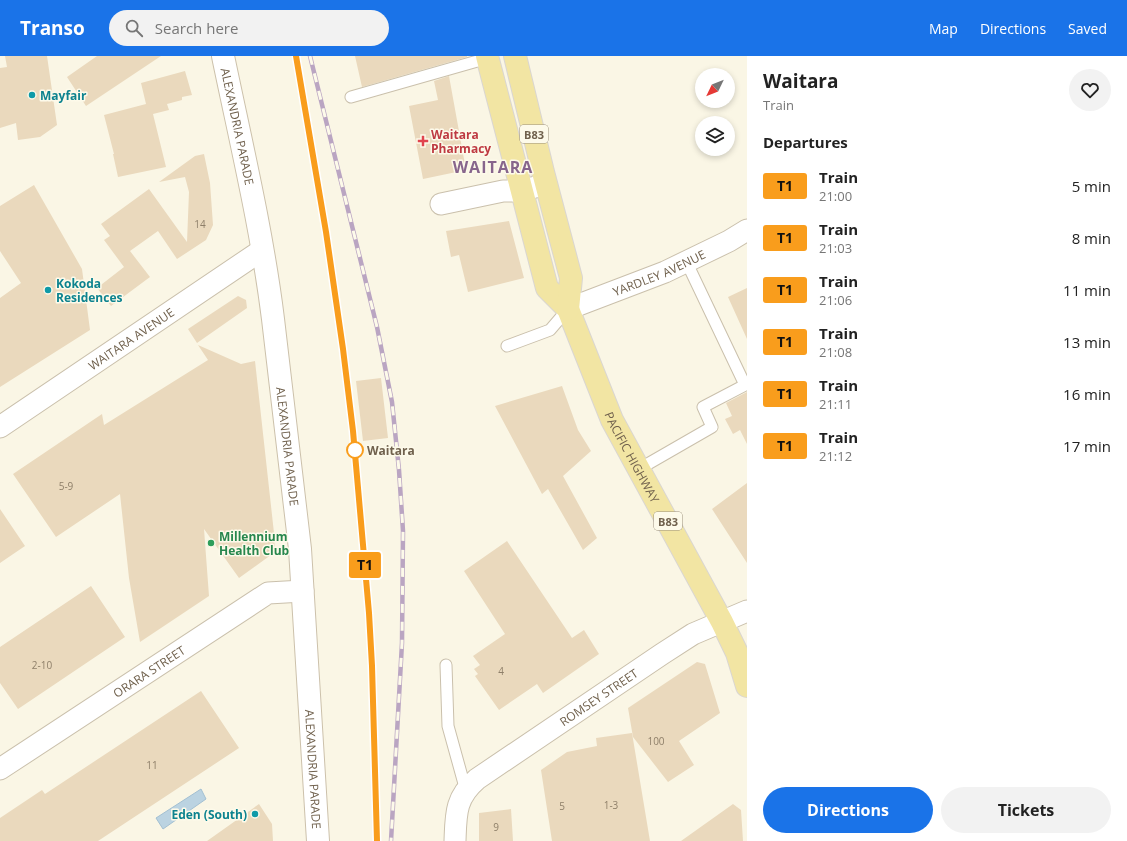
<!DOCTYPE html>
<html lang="en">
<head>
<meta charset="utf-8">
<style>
  :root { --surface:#fff; --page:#f2f2f2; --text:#222; --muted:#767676; --accent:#1a73e8 }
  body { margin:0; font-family:"Open Sans",sans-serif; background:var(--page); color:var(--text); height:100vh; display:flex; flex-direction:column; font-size:15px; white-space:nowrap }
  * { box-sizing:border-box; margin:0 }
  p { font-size:13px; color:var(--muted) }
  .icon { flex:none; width:22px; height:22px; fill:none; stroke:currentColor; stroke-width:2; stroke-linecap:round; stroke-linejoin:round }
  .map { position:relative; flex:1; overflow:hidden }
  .details { display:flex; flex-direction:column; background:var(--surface); width:380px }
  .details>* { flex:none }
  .badge { padding:0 8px; border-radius:3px; font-size:14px; line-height:26px }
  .needle { width:26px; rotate:227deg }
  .controls { position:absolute; left:695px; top:12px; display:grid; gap:8px }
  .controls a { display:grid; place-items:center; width:40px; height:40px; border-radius:50%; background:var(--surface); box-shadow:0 2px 6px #0003; font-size:20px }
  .map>.badge { position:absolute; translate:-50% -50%; box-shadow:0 0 0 2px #fff }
  h2 { padding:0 16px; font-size:15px; line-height:36px }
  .round { display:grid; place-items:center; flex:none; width:42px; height:42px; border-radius:21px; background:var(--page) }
  .overview { display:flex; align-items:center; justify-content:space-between; height:68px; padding:0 16px }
  h1 { font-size:19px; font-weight:700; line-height:30px }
  .primary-button { display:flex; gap:8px; margin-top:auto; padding:8px 16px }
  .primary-button a { flex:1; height:46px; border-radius:24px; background:var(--accent); color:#fff; font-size:16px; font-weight:700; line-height:46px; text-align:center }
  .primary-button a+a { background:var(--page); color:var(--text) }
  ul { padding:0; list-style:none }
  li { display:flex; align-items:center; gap:12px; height:52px; padding:0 16px }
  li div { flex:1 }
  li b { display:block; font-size:15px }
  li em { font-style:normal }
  li .badge { min-width:44px; font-weight:700; text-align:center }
  header { display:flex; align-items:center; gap:24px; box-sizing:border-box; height:56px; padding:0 20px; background:var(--accent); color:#fff }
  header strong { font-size:19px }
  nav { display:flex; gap:22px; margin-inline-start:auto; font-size:14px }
  .search { width:280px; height:36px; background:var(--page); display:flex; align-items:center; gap:10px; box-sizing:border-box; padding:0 14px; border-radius:22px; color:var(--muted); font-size:15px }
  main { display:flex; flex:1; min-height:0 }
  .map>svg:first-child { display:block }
</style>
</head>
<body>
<header>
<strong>Transo</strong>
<div class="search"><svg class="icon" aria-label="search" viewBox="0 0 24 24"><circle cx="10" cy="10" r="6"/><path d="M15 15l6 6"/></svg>Search here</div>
<nav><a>Map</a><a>Directions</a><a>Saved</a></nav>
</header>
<main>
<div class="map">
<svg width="747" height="785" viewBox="0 0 747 785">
  <rect width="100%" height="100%" fill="#faf6e5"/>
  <!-- water -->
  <path fill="#bbd3e1" stroke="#a3c0d2" d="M201,733L206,743L163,773L156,762Z"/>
  <!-- building -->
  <path fill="#ead9bd" d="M5,0H47L57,69L40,81L18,84L16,67L0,72V12L7,11Z
    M97,0H161L86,50L67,21Z
    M355,0H467V1L362,31Z
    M185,15L192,39L182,41V44L167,48L169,54L153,58L166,111L118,121L113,98H114L104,59L146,48L141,27Z
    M449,20L466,114L423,123L409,50L438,44L434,25Z
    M204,98L210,127L213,169L206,184L177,203L158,175L130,195L150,221L111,250L97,232L124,211L104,184L110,180L101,168L149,133L187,186L189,136L185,121L159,126L195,100Z
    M34,129L82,213L90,274L0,331V242L21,227L0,195V150Z
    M509,165L524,222L468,236L459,199L451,201L446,175Z
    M747,232V283L728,241Z
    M238,240L246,244L247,252L197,287L188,273Z
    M198,289L241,308L255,305L274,477L275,496L239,522L204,473L209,540L140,586L129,522L120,438L56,481L13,418L102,358L104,369L208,304Z
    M381,322L388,382L363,385L356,325Z
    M562,330L578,374L591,395L563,420L597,482L583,494L548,433L542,438L495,350Z
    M747,336V388L740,374L733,378L725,363L732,360L726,347Z
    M747,427V507L712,453Z
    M0,453L25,490L0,507Z
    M507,485L572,582L584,574L599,598L543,637L537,628L499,654L475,620L478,618L474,613L480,609L473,600L505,578L464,515Z
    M91,530L125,581L18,653L0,627V591Z
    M697,606L705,608L720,657L679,685L694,709L668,726L633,681L628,652Z
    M201,635L239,692L98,785H0V762L42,734L45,738Z
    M632,677L650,785H552L541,714L567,696L597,690L596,682Z
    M259,748L272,768L273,785H207Z
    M733,748L741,754L743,785H681Z
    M511,753L513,785H479V757Z"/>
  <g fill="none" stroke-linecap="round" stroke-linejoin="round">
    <!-- lane casing -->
    <g stroke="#cac0ac" stroke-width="13">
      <path id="lane" d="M351,41L488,2
        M507,290L550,274L568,253
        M639,413L712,371L703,351L745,329L686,205
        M446,609L448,670L466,735"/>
    </g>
    <!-- street casing -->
    <g stroke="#cac0ac" stroke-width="23">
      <g id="street">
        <path d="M441,148L503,135H521L546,128"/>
        <path id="s1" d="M568,253L665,216L729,185L747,174"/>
        <path id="s2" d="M0,371L262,194"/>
        <path id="s3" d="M0,713L268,537L303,535"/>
        <path id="s4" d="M455,785C456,758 455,742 477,723L662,598L693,578L747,555"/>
      </g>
    </g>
    <!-- secondary casing -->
    <g stroke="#ccc1ab" stroke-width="24">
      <g id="secondary">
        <path id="s5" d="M223,0C241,87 262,174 273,263L300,493L318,785"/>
      </g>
    </g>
    <!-- primary casing -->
    <g stroke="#dad6d1" stroke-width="24">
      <g id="primary">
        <path id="s6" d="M487,0L547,232L568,253L612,364L722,566L737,597L747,630"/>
        <path d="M515,0L543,116L571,222L568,253"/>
      </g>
    </g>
    <!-- lane -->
    <use href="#lane" stroke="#fff" stroke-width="11"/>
    <!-- street -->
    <use href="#street" stroke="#fff" stroke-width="21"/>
    <!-- secondary -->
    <use href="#secondary" stroke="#fff" stroke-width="22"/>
    <!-- primary -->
    <use href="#primary" stroke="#f2e5a3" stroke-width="22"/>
    <!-- rail casing -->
    <g stroke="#baa5c2" stroke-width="4.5">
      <path id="rail" d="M296,0C313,98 331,196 343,294C354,381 362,468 369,555C375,631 375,708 377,785
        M310,0L377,271L392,346L399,414L403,475L402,587L391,785"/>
    </g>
    <!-- rail -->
    <use href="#rail" stroke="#fdfaea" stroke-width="3" stroke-dasharray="9" stroke-linecap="butt"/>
  </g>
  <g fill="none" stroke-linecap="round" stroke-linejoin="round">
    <!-- line casing -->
    <g stroke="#fff" stroke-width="9">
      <path id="line" d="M296,0L326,176L343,293L353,375L369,557L372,610L377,785"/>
    </g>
    <!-- line -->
    <use href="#line" stroke="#f99d1c" stroke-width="6"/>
  </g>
  <!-- markers -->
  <g fill="#0f9aa8" stroke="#fdfaea" stroke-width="1.5">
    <circle cx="32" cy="39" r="4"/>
    <circle cx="48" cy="234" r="4"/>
    <circle cx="255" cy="758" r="4"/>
  </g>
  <path fill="#e0444e" stroke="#fdfaea" stroke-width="1.5" d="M421 79h4v4h4v4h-4v4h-4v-4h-4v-4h4z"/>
  <circle fill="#fff" stroke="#f99d1c" stroke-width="2" cx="355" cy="394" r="8"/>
  <circle fill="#2e9e5b" stroke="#fdfaea" stroke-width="1.5" cx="211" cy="487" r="4"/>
  <g text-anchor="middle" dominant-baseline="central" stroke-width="3" stroke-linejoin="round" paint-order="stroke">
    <!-- number labels -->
    <g font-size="10" fill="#8e7f69">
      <text x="200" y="168">14</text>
      <text x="66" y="430">5-9</text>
      <text x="42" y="609">2-10</text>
      <text x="501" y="615">4</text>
      <text x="656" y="685">100</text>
      <text x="152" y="709">11</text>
      <text x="611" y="749">1-3</text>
      <text x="562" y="750">5</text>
      <text x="496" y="771">9</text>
    </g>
    <!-- shield labels -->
    <g fill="#fdfaea" stroke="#9a8f7c" stroke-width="1">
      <rect x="520" y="69" width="28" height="18" rx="3"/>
      <rect x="654" y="456" width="28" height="18" rx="3"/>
    </g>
    <g font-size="11" font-weight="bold" fill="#70614d">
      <text x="534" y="78">B83</text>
      <text x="668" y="465">B83</text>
    </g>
    <!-- culture labels -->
    <g font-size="12" font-weight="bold" fill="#0d838f" stroke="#fdfaea" text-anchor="start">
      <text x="40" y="39">Mayfair</text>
      <text x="56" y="227">Kokoda<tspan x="56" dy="14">Residences</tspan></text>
      <text x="247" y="758" text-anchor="end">Eden (South)</text>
    </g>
    <!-- street labels -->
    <g font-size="12" fill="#70614d" stroke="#fdfaea">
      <text stroke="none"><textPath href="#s5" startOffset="72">ALEXANDRIA PARADE</textPath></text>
      <text stroke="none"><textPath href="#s1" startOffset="98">YARDLEY AVENUE</textPath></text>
      <text stroke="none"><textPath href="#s2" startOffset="158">WAITARA AVENUE</textPath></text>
      <text stroke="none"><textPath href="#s5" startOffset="396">ALEXANDRIA PARADE</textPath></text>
      <text stroke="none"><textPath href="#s6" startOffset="431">PACIFIC HIGHWAY</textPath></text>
      <text stroke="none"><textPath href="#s3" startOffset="178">ORARA STREET</textPath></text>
      <text stroke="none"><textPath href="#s4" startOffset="215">ROMSEY STREET</textPath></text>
      <text stroke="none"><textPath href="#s5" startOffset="720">ALEXANDRIA PARADE</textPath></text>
    </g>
    <!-- health labels -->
    <g font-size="12" font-weight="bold" fill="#be3a42" stroke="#fdfaea" text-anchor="start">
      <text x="431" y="78">Waitara<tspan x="431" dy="14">Pharmacy</tspan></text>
    </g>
    <!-- stop labels -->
    <g font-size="12" font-weight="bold" fill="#70614d" stroke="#fdfaea" text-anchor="start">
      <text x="367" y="394">Waitara</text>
    </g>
    <!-- leisure labels -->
    <g font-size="12" font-weight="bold" fill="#27864d" stroke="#fdfaea" text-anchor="start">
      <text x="219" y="480">Millennium<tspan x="219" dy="14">Health Club</tspan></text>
    </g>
    <!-- district labels -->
    <g font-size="16" font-weight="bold" letter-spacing="1" fill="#87658c" stroke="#fdfaea">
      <text x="493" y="111">WAITARA</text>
    </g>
  </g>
</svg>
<div class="controls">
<a><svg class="needle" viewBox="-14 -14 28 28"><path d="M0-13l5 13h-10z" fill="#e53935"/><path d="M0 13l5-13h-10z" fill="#767676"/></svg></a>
<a><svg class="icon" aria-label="layers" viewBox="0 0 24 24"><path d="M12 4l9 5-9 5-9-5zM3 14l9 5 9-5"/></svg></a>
</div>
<b class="badge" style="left:365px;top:509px;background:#f99d1c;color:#111">T1</b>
</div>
<section class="details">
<div class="overview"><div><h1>Waitara</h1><p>Train</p></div><a class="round"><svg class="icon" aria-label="heart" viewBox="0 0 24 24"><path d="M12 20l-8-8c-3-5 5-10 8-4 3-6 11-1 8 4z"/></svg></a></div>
<h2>Departures</h2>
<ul>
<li><span class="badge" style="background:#f99d1c;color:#111">T1</span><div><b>Train</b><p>21:00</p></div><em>5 min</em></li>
<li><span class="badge" style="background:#f99d1c;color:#111">T1</span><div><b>Train</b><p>21:03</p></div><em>8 min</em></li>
<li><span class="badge" style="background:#f99d1c;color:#111">T1</span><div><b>Train</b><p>21:06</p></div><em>11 min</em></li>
<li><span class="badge" style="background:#f99d1c;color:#111">T1</span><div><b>Train</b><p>21:08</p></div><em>13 min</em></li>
<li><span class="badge" style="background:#f99d1c;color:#111">T1</span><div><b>Train</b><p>21:11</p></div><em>16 min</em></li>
<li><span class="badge" style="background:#f99d1c;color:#111">T1</span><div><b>Train</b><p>21:12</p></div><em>17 min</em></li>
</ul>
<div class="primary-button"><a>Directions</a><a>Tickets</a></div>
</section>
</main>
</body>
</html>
